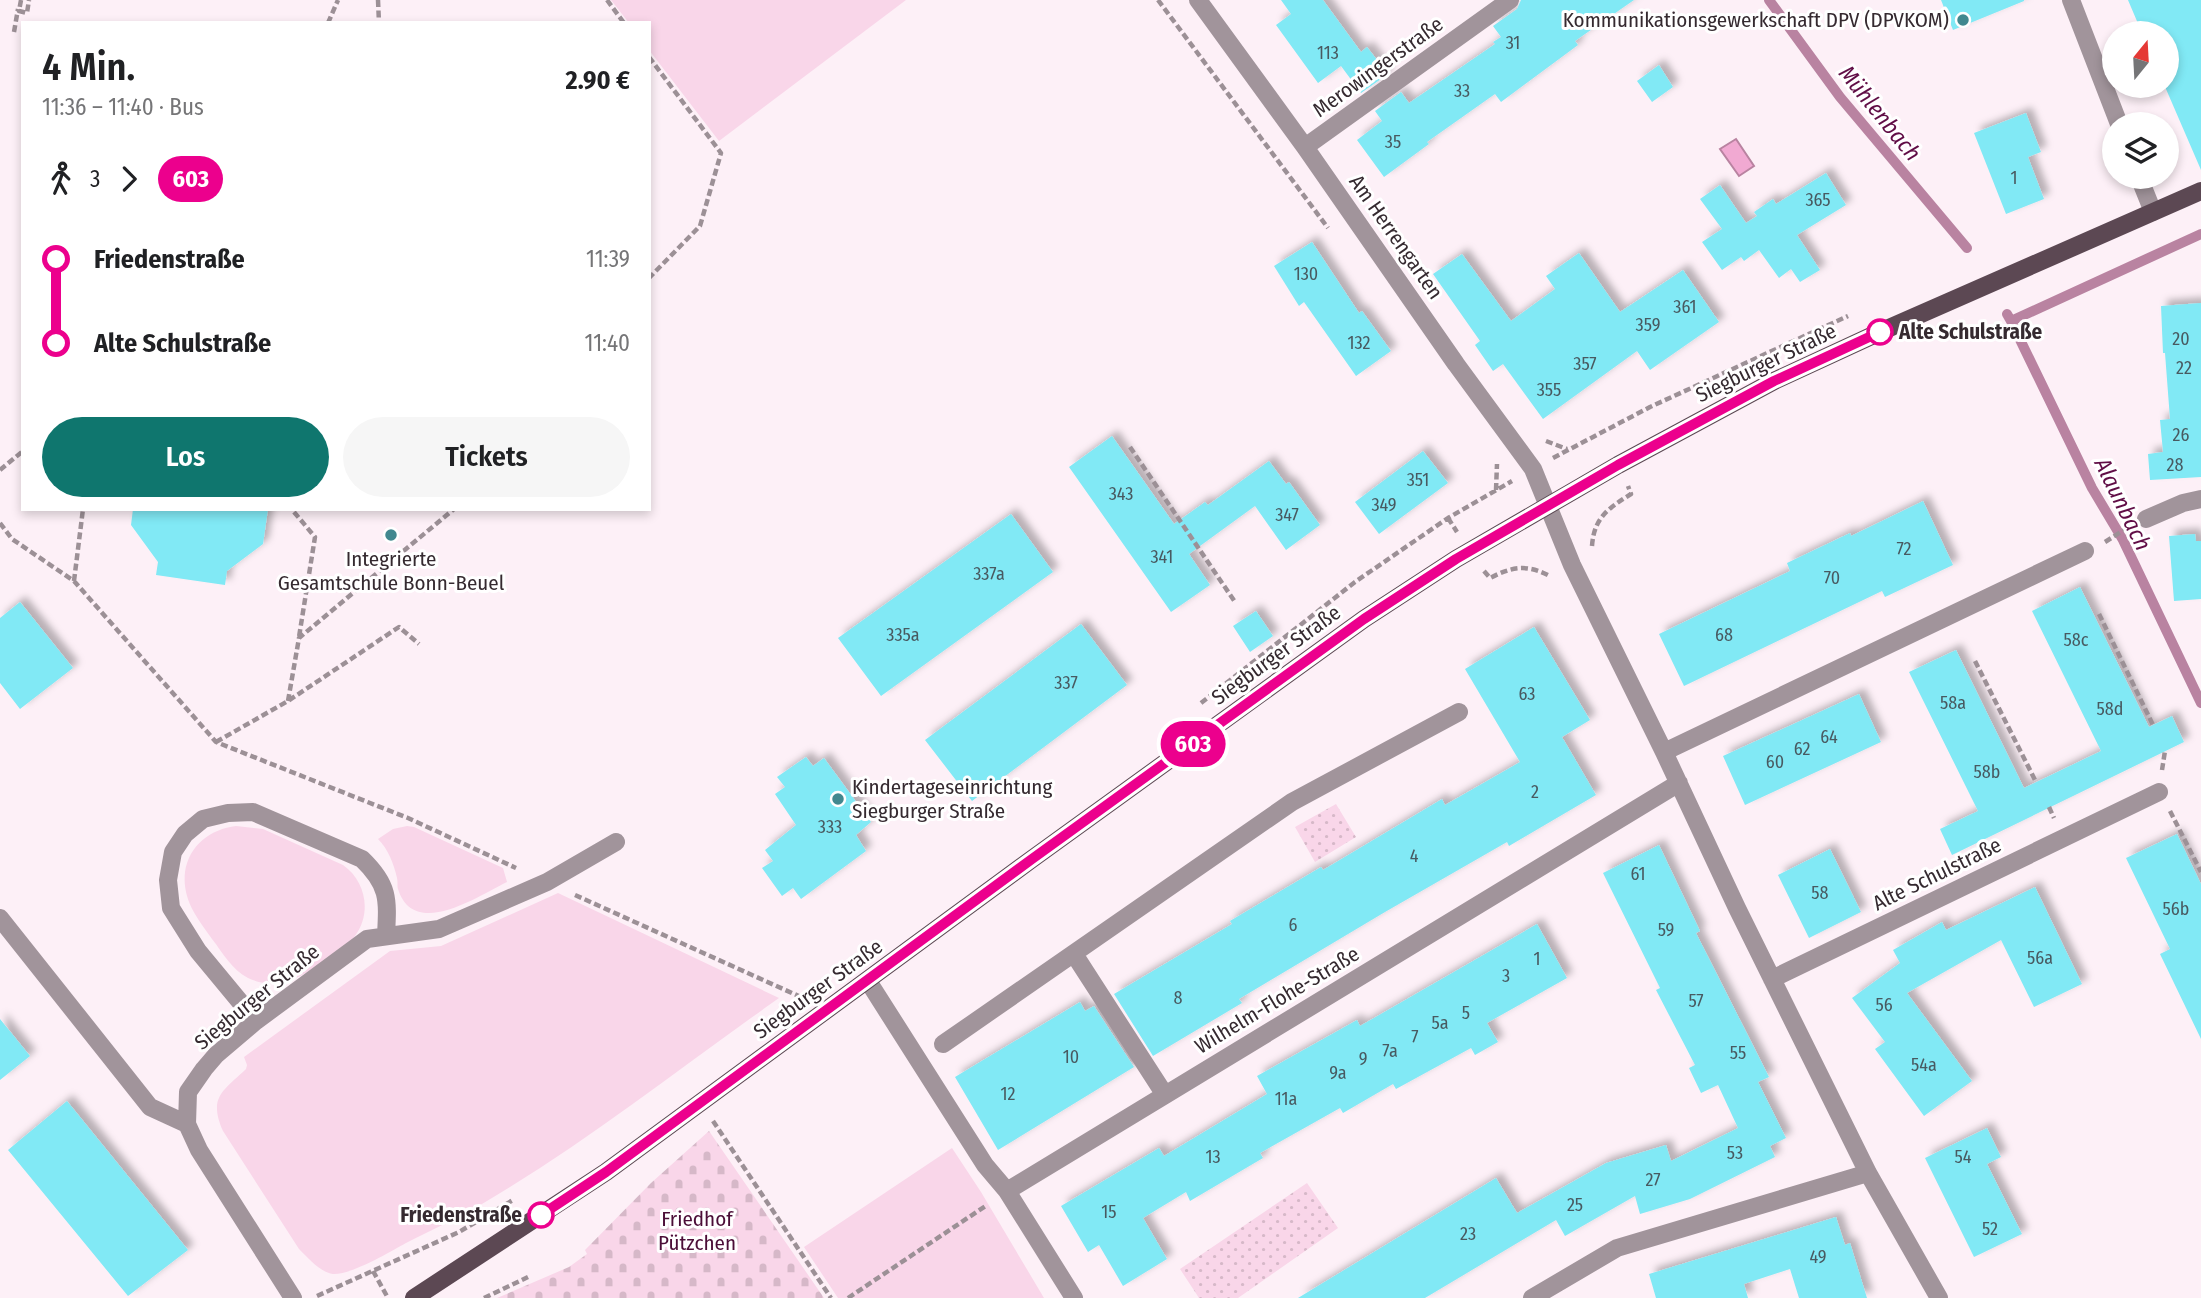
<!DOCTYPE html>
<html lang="de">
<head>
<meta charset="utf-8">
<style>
  :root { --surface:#fff; --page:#f6f6f6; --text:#202124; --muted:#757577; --accent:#0f766e }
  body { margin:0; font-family:"Fira Sans Condensed",sans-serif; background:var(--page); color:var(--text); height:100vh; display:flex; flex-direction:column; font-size:26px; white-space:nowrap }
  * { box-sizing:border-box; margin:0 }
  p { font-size:23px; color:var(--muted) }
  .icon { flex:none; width:38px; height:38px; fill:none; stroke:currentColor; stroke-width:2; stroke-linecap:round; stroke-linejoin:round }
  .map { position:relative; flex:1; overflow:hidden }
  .panel { position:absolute; left:21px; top:21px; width:630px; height:490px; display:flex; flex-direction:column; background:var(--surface); border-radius:0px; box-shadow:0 4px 10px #0003 }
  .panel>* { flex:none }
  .badge { padding:0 14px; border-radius:23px; font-size:24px; line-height:46px }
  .needle { width:46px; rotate:18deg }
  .fabs { position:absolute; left:2102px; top:21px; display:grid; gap:14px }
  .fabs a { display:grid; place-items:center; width:77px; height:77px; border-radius:50%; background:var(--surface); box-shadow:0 4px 10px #0003; font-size:35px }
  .map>.badge { position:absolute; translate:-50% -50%; box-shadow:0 0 0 4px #fff }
  .legs { display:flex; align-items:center; gap:10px; height:77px; padding:0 21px; font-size:23px }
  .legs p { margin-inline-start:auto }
  .overview { display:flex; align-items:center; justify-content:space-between; height:119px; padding:0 21px }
  h1 { font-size:38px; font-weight:600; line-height:52px }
  .cta { display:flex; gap:14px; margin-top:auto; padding:14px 21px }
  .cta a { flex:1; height:80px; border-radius:42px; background:var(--accent); color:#fff; font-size:28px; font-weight:600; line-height:80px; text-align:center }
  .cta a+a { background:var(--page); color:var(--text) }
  ul { padding:0 21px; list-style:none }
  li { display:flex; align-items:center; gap:24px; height:84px; font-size:26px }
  li i { display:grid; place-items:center; width:10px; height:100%; margin:0 9px; background:currentColor }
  li i::after { content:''; width:18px; height:18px; margin:-9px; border:5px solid; border-radius:50%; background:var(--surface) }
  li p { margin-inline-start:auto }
  li:first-child i { background:linear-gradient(#0000 50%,currentColor 0) }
  li:last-child i { background:linear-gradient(currentColor 50%,#0000 0) }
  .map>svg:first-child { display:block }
</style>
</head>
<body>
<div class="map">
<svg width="2201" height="1298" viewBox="0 0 2201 1298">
  <defs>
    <pattern id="cemetery-stones" width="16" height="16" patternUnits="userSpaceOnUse" patternTransform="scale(1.75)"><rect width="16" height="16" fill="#f9d6e9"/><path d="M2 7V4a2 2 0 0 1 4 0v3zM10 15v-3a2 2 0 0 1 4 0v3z" fill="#d6b8c8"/></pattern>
    <pattern id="park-dots" width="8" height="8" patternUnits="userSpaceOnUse" patternTransform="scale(1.75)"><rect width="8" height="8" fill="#f9d6e9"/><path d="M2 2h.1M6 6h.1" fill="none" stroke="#d6b8c8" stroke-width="1.8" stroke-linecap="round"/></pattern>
    <filter id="shadow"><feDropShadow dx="6" dy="-6" stdDeviation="3.5" flood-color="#0004"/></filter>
  </defs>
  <rect width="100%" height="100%" fill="#fdf0f7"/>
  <!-- grass -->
  <path fill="#f9d6e9" d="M611,0H906L719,141L649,50V23H629Z
    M236,826L263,829L343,865C366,881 372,913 355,936C349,945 335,952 326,959C302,977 279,992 248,978C232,970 223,953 212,939C197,918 182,900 185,872C189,845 211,829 236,826Z
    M407,826L414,827L503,868L507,882C478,896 414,940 398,889C397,886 398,882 397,878C394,864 388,849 378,839L393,829Z
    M558,893L779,998C681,1067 586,1143 482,1204C458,1218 431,1230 406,1243C390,1252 351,1275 333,1274C320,1272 308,1258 299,1249L223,1131C208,1097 223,1091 246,1069L247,1065L244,1057L390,951L441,946Z
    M952,1148L981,1192L1044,1298H838L804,1247Z"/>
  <!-- cemetery -->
  <path fill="url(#cemetery-stones)" d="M709,1131L824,1298H497L569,1267L587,1254L585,1250L651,1183Z"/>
  <!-- park -->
  <path fill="url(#park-dots)" d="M1336,804L1356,837L1315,862L1295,827Z
    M1307,1183L1338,1228L1238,1298H1199L1180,1269Z"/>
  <!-- water -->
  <path fill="#f1a9d2" stroke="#b983a1" stroke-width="2" d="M1736,139L1754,166L1739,176L1720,149Z"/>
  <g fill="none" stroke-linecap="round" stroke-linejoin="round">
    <!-- stream -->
    <path stroke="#b983a1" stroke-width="10" d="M1769,0L1840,97L1967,248
      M2007,314L2011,321L2201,234
      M2011,321L2092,488L2123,540L2201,703"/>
  </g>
  <!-- building -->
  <path fill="#81e9f5" filter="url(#shadow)" d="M1281,0H1323L1361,52L1367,47L1388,74L1361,93L1341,66L1318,83L1276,25L1291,14Z
    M1521,0H1634L1575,41L1578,45L1501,102L1495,94L1427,142L1429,144L1384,177L1357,140L1382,121L1375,111L1401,92L1409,103L1495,44L1493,42L1501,37L1493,26L1517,9Z
    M1941,0H2024V1L1953,30Z
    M2128,0H2201V170L2166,89V33H2142Z
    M1659,65L1673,87L1652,102L1637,81Z
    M2026,113L2041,152L2028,157L2044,199L2006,214L1974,133Z
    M1826,173L1846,205L1797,235L1820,270L1800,282L1791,269L1779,278L1759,250L1744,261L1741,257L1722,270L1702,242L1722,229L1700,199L1720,185L1746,223L1757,216L1754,212L1773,199L1776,204Z
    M1312,242L1359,313L1362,311L1391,351L1356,376L1304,302L1299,306L1274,266Z
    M1579,253L1620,312L1683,270L1719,322L1650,370L1637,351L1543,419L1503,364L1493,371L1475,345L1480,341L1433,274L1462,254L1511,321L1555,289L1546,276Z
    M2201,303V477L2150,480L2148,454L2163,452L2160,420L2170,419L2165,353H2163L2161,306Z
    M1112,436L1174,524L1205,502L1208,505L1269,461L1286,484L1289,482L1320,525L1286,550L1255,506L1189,554L1210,585L1171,612L1069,467Z
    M1423,451L1448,483L1379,534L1355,502Z
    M1923,501L1953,565L1885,597L1882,591L1684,686L1659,634L1790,571L1787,563L1850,533L1851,536Z
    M133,509H268L263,544L227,571L225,585L156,575L158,562L131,525Z
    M1011,514L1053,572L881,696L838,638Z
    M2195,534L2196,541H2201V599L2174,601L2169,536Z
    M2080,587L2149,727L2172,716L2184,742L1952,855L1940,829L1978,811L1909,672L1956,650L2024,788L2101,751L2032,611Z
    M20,602L73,668L20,709L0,683V618Z
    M1256,611L1273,636L1250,652L1233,626Z
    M1081,624L1127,685L972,801L925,740Z
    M1534,627L1590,720L1562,737L1596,795L1509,846L1507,842L1385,912L1239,999L1242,1003L1153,1056L1114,994L1232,924L1230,921L1321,867L1323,870L1442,799L1445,805L1520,762L1465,669Z
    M1859,694L1881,742L1745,805L1723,756Z
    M806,757L813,766L824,758L871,822L856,835L866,851L801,899L793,888L782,896L762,868L773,861L765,850L796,825L775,794L785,787L777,777Z
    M2177,834L2201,884V1039L2160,954L2170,949L2126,858Z
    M1659,845L1700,931L1696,933L1769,1077L1758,1082L1786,1138L1770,1146L1775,1157L1690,1199L1640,1214L1635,1196L1565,1236L1556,1220L1425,1298H1298L1496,1178L1517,1213L1606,1163L1666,1145L1671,1161L1738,1128L1718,1085L1701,1093L1689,1068L1695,1065L1656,990L1660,988L1603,873Z
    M1830,849L1861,912L1809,938L1778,875Z
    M2035,887L2082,984L2034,1007L2001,940L1907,993L1972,1081L1924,1116L1875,1049L1885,1042L1852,998L1900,963L1893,950L1942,922L1946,930Z
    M1537,924L1567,978L1487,1023L1498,1042L1475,1055L1471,1048L1396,1089L1393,1084L1343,1113L1340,1108L1260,1153L1263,1158L1190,1201L1186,1192L1143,1218L1167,1259L1123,1286L1099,1245L1088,1252L1061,1206L1159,1148L1164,1156L1267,1094L1257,1076L1357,1020L1360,1026Z
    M1080,1002L1085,1011L1094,1006L1134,1067L998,1150L955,1077Z
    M0,1019L30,1056L0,1080Z
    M67,1101L188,1250L128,1296L8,1150Z
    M1987,1128L2001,1157L1987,1164L2022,1234L1974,1257L1925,1158Z
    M1836,1217L1845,1245L1850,1243L1867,1298H1799L1790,1269L1744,1284L1748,1298H1656L1649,1274Z"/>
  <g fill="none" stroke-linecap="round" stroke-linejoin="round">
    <!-- path -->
    <path stroke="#9c9096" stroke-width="4.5" stroke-dasharray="7 3.5" stroke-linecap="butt" d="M21,0L19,11L27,13L29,0
      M378,0L379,23
      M607,0L624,23
      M1158,0L1328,228
      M328,23L338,0
      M14,32L18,9
      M649,57L721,153L700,226L649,278
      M1546,441L1567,449
      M1130,447L1235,602
      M1553,458L1650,407L1848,316
      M0,470L23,451
      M1496,490L1497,464
      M294,512L315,537L299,637
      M1448,518L1457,532
      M0,523L12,539L74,581L216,742L408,818L516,868
      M2105,542L2124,530
      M1592,546C1594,517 1609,508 1631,494L1628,486
      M1484,571L1490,578C1511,567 1526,564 1548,575
      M74,581L83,509
      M2099,614L2153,725
      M1975,661L2036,782
      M288,701L299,638L454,509
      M1201,703L1355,582L1448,518L1512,481
      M216,742L288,701L399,627L419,644
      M2162,770L2165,751
      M2049,807L2054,818
      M2170,811L2201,872
      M575,895L803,998
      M713,1121L831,1298
      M373,1271L388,1298
      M317,1296L459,1232L513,1200
      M484,1298L528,1277
      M848,1298L987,1205"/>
    <!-- minor -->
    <path stroke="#a1949b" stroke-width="18" d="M1198,0L1305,147L1456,364L1533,469L1572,565L1664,752L1737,908L1868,1173L1939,1298
      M2071,0L2119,124
      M1305,147L1510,0
      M2139,177L2153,212
      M2146,519L2183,503L2201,499
      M1664,752L2085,551
      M0,918L150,1107L187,1124
      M1074,954L1165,1095
      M1772,979L2159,792
      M868,981L985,1165L1007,1191
      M256,1021L198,951L171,908L168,880L173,852L185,834L203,819L228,813L253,812L362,859C389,885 388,899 386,935
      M943,1044L1292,802L1459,712
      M293,1298L199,1150L187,1124L188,1092L204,1069L216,1055L256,1021L367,939L439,929L547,882L616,842
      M1074,1298L1007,1191L1679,783
      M1532,1298L1617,1248L1868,1173"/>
    <!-- major -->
    <path stroke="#5c4853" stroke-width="18" d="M414,1298L606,1172L1032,859L1364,619L1456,559L1618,465L1774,381L1880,332L2201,191"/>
  </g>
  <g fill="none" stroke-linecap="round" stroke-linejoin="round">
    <!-- line-1 casing -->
    <g stroke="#fff" stroke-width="16">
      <path id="line-1" d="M541,1215L606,1172L1032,859L1364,619L1456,559L1618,465L1774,381L1880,332"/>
    </g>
    <!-- line-1 -->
    <use href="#line-1" stroke="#ec008d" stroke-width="10"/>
  </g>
  <!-- markers -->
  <g fill="#41888f" stroke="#fff" stroke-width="2.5">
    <circle cx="1963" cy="20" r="7"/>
    <circle cx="391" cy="535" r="7"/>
    <circle cx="838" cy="799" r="7"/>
  </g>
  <g fill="#fff" stroke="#ec008d" stroke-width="3.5">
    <circle cx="1880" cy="332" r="12"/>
    <circle cx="541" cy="1215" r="12"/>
  </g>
  <g text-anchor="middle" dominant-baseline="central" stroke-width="6" stroke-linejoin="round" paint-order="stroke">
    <!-- number labels -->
    <g font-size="18" fill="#485a61">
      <text x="1513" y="43">31</text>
      <text x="1328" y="53">113</text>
      <text x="1462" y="91">33</text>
      <text x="1393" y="142">35</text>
      <text x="2014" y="178">1</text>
      <text x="1818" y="200">365</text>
      <text x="1306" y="274">130</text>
      <text x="1685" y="307">361</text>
      <text x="1648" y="325">359</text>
      <text x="2181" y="339">20</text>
      <text x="1359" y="343">132</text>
      <text x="1585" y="364">357</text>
      <text x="2184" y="368">22</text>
      <text x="1549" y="390">355</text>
      <text x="2181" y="435">26</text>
      <text x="2175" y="465">28</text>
      <text x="1418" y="480">351</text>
      <text x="1121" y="494">343</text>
      <text x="1384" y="505">349</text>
      <text x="1287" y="515">347</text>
      <text x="1904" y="549">72</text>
      <text x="1162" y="557">341</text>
      <text x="989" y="574">337a</text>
      <text x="1832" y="578">70</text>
      <text x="903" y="635">335a</text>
      <text x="1724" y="635">68</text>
      <text x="2076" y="640">58c</text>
      <text x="1066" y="683">337</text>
      <text x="1527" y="694">63</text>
      <text x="1953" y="703">58a</text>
      <text x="2110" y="709">58d</text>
      <text x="1829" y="737">64</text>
      <text x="1802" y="749">62</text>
      <text x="1775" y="762">60</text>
      <text x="1987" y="772">58b</text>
      <text x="1535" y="792">2</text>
      <text x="830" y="827">333</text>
      <text x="1414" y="856">4</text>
      <text x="1638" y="874">61</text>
      <text x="1820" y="893">58</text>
      <text x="2176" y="909">56b</text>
      <text x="1293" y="925">6</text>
      <text x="1666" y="930">59</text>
      <text x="2040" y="958">56a</text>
      <text x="1537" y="959">1</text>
      <text x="1506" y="976">3</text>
      <text x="1178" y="998">8</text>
      <text x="1696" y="1001">57</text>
      <text x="1884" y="1005">56</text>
      <text x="1466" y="1013">5</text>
      <text x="1440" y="1023">5a</text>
      <text x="1415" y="1037">7</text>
      <text x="1390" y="1051">7a</text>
      <text x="1738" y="1053">55</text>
      <text x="1071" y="1057">10</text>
      <text x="1363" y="1059">9</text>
      <text x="1924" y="1065">54a</text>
      <text x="1338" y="1073">9a</text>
      <text x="1008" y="1094">12</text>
      <text x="1286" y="1099">11a</text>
      <text x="1735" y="1153">53</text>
      <text x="1213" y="1157">13</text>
      <text x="1963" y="1157">54</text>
      <text x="1653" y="1180">27</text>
      <text x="1575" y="1205">25</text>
      <text x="1109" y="1212">15</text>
      <text x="1990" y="1229">52</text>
      <text x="1468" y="1234">23</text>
      <text x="1818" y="1257">49</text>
    </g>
    <!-- poi labels -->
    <g font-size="21" fill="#352a30" stroke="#fff" text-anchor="end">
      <text x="1949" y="20">Kommunikationsgewerkschaft DPV (DPVKOM)</text>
      <text x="391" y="559" text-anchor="middle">Integrierte<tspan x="391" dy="24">Gesamtschule Bonn-Beuel</tspan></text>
      <text x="852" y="787" text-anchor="start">Kindertageseinrichtung<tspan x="852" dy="24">Siegburger Straße</tspan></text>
    </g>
    <!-- street labels -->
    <g font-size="21" fill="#352a30" stroke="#fff">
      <text transform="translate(1378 67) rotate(-36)">Merowingerstraße</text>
      <text transform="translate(1396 237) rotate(55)">Am Herrengarten</text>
      <text transform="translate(1766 363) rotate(-26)">Siegburger Straße</text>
      <text transform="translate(1276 655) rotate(-36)">Siegburger Straße</text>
      <text transform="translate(1937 874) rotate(-26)">Alte Schulstraße</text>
      <text transform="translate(818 989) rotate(-36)">Siegburger Straße</text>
      <text transform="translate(257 997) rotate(-39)">Siegburger Straße</text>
      <text transform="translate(1277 1000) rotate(-31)">Wilhelm-Flohe-Straße</text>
    </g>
    <!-- stop labels -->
    <g font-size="21" font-weight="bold" fill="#352a30" stroke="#fff" text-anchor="start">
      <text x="1899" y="332">Alte Schulstraße</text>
      <text x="522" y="1215" text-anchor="end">Friedenstraße</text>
    </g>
    <!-- park labels -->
    <g font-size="21" fill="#4b0d37" stroke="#fff">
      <text x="697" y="1219">Friedhof<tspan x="697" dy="24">Pützchen</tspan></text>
    </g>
    <!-- water labels -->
    <g font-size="23" font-style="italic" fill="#600d46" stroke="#fff">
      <text transform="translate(1880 113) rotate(51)">Mühlenbach</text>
      <text transform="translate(2123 504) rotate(64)">Alaunbach</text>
    </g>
  </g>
</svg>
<div class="fabs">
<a><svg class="needle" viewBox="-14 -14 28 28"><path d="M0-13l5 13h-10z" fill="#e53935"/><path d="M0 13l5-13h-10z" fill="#757577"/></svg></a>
<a><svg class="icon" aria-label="layers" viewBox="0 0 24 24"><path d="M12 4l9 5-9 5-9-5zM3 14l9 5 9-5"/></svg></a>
</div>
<b class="badge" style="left:1193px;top:744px;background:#ec008d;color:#fff">603</b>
<section class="panel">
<div class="overview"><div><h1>4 Min.</h1><p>11:36 – 11:40 · Bus</p></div><b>2.90 €</b></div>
<div class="legs"><svg class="icon" aria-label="walk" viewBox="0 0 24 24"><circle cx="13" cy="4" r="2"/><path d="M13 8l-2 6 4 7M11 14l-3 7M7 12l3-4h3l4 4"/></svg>3<svg class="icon" aria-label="forward" viewBox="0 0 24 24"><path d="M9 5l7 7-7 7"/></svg><b class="badge" style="background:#ec008d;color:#fff">603</b></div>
<ul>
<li><i style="color:#ec008d"></i><b>Friedenstraße</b><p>11:39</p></li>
<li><i style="color:#ec008d"></i><b>Alte Schulstraße</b><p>11:40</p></li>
</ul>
<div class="cta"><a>Los</a><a>Tickets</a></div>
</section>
</div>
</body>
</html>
